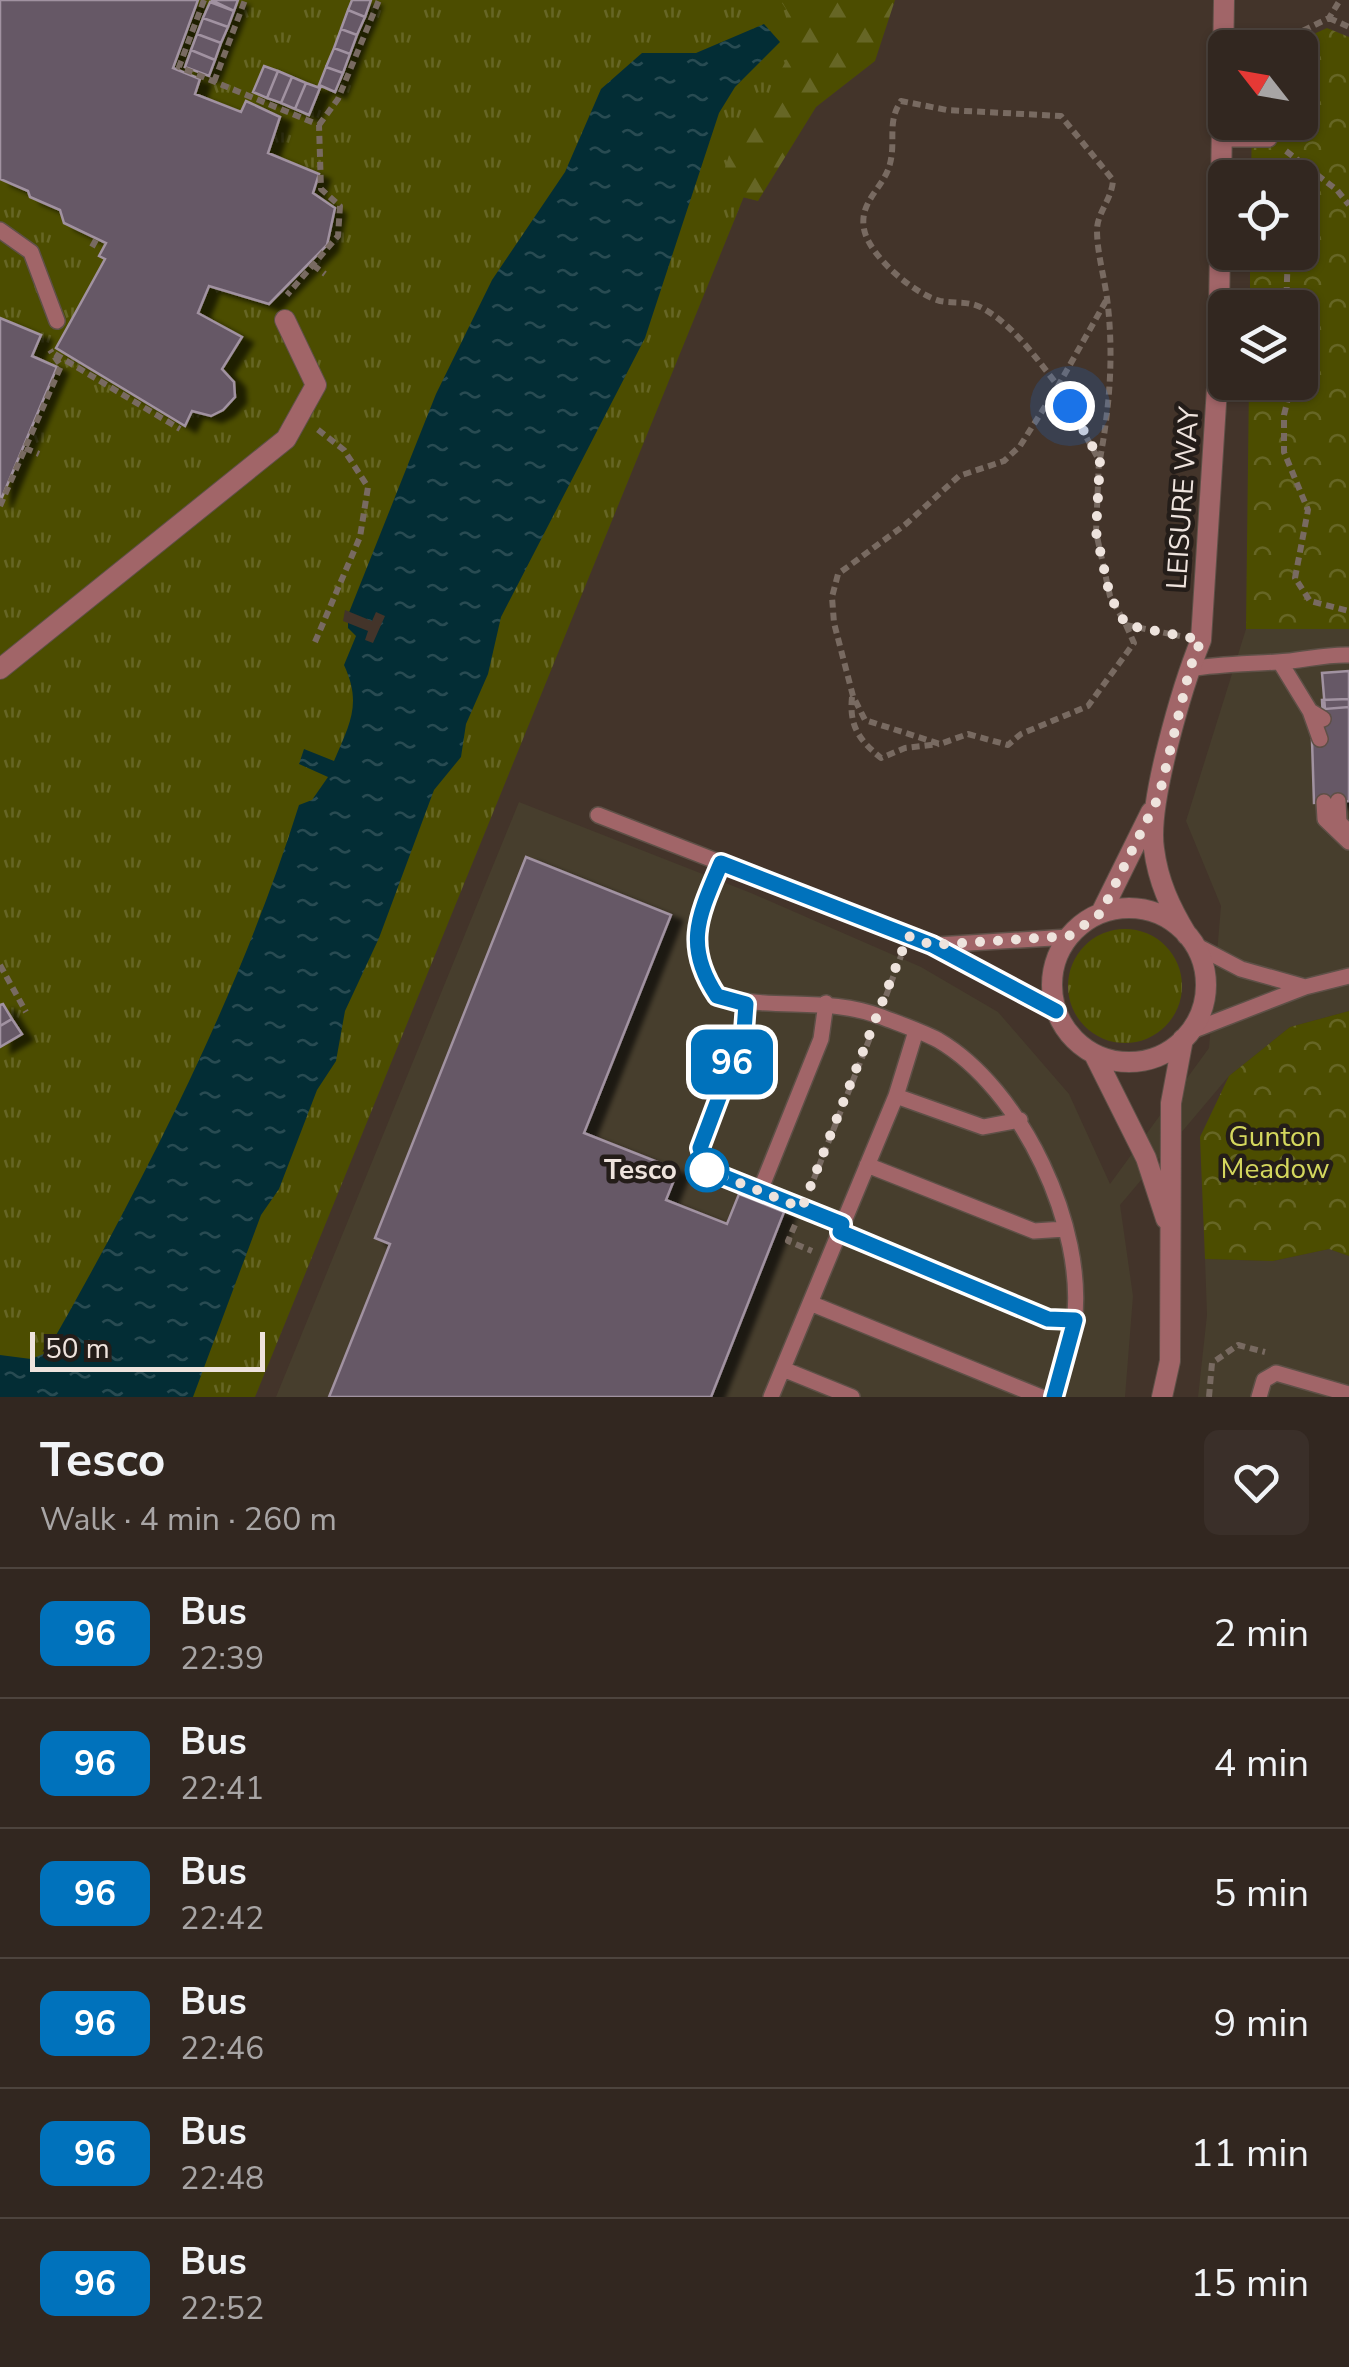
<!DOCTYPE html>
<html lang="en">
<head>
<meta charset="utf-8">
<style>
  :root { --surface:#322720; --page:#3a2f29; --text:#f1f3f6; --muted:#a8a5a5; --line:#4d443e }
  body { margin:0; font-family:"Nunito Sans",sans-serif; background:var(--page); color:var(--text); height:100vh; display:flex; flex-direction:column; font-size:38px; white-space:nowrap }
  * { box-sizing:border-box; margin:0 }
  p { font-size:32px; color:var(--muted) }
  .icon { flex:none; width:55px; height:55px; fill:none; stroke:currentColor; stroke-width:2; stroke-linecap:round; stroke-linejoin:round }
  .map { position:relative; height:1397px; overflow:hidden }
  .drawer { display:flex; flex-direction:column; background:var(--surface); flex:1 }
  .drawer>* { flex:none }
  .badge { padding:0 20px; border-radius:15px; font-size:35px; line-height:65px }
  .needle { width:65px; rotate:301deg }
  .tools { position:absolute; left:1208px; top:30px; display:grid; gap:20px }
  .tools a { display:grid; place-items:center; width:110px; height:110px; border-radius:15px; background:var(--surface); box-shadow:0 2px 8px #0004,0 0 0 2px var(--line); font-size:50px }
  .scale { position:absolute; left:30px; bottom:25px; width:235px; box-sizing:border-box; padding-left:10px; border:5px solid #eee3dd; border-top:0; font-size:28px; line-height:35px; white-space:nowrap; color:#eee3dd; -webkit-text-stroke:8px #241d19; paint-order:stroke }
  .you { position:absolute; width:50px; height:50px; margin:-25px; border:8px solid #fff; border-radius:50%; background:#1a73e8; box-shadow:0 0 0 15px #1a73e833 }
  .map>.badge { position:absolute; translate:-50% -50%; box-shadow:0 0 0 5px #fff }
  .round { display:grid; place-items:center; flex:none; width:105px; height:105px; border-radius:15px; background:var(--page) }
  .head { display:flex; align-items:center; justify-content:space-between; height:170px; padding:0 40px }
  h1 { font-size:48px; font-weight:700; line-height:75px }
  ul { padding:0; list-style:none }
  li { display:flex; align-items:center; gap:30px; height:130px; padding:0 40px; border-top:2px solid var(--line) }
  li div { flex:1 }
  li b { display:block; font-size:38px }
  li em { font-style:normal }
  li .badge { min-width:110px; font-weight:700; text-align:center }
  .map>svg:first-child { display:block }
</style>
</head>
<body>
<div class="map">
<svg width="1349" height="1397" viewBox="0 0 1349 1397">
  <defs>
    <pattern id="grass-tufts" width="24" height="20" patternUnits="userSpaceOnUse" patternTransform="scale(2.5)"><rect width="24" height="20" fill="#4c4d00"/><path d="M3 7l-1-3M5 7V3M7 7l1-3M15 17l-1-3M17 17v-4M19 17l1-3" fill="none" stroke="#666625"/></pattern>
    <pattern id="forest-firs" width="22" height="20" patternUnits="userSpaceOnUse" patternTransform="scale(2.5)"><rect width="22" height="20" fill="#4c4d00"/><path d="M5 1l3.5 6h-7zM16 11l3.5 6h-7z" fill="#666625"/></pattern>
    <pattern id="park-crowns" width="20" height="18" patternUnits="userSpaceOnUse" patternTransform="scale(2.5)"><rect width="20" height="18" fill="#4c4d00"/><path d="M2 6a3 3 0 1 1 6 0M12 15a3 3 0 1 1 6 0" fill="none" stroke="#666625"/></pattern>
    <pattern id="water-ripples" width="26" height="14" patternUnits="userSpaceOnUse" patternTransform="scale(2.5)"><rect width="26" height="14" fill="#032d35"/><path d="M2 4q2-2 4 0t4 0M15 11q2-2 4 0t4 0" fill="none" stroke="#284b52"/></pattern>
    <filter id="shadow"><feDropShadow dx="11" dy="6" stdDeviation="2.5" flood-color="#0009"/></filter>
  </defs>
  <rect width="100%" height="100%" fill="#43342a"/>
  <!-- commercial -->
  <path fill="#473e2d" d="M1246,629H1349V1011L1290,1027L1229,1076L1120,1205L1133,1296L1125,1397H276L519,802L751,893L921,967L998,1012L1069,1094L1110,1184L1209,1048L1221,906L1186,821Z
    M1329,1249L1349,1256V1397H1198L1207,1315L1205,1259L1273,1261Z"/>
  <!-- grass -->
  <path fill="url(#grass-tufts)" d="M0,0H824L255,1397H0Z
    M1068 986a57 57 0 1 1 114 0a57 57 0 1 1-114 0Z"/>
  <!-- forest -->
  <path fill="url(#forest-firs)" d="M780,0H895L875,61L816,107L758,201L722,192L721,180L744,109L769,93L789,55L786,9Z"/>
  <!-- park -->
  <path fill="url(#park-crowns)" d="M1327,28L1349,37V629H1246L1249,383L1300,382V308L1250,307V253L1300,252V178L1251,177L1252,123L1300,122V48L1285,47Z
    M1349,1011V1256L1329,1249L1273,1261L1205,1259L1200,1137L1229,1076L1290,1027Z"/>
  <!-- water -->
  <path fill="url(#water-ripples)" d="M764,24L780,42L735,87L719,113L645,338L501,617L488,674L466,724L461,757L434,790L379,938L345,1011L336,1061L317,1090L279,1189L261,1215L193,1397H0V1355L31,1359L46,1353C145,1179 239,996 299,805L312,800L328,777L299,764L304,749L334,761C350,723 362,704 344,665L356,636L348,628V615L436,394L492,280L565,172L601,89L642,53H696Z"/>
  <!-- pier -->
  <path fill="#43342a" d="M345,610L372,621L376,612L385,616L373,643L365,640L368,631L343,621Z"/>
  <!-- building -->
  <path fill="#665866" stroke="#a192a1" stroke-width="2.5" filter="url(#shadow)" d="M0,0H198L173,68L200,79L195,94L241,112L246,101L280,117L268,153L319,174L313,193L335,208L327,245L269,304L209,286L198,313L242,337L222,369L234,382L235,397L223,410L211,416L192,411L185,426L56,348L105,259L99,256L106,243L64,223L60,210L30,197L28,191L0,179Z
    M211,0H238L234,11Z
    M352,0H371L365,17L348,10Z
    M210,2L234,11L228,27L203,18Z
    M348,10L365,17L357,35L341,29Z
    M203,18L228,27L221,43L197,34Z
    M341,29L357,35L350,54L334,48Z
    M197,34L221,43L215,60L191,50Z
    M334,48L350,54L343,73L326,67Z
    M191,50L215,60L209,76L185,67Z
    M264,66L278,71L267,98L253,92Z
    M326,67L343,73L335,92L319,85Z
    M278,71L292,77L281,103L267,98Z
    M292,77L306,83L295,109L281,103Z
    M306,83L320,88L309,115L295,109Z
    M0,318L41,335L32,356L57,367L0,502Z
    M1349,671V707L1325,709L1322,673Z
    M1349,699V801L1314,803L1312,740L1324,739L1322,700Z
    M526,857L671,915L584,1133L678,1170L666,1200L727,1224L739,1194L784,1212L711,1397H329L390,1244L375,1238Z
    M3,1004L12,1019L0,1026V1005Z
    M12,1019L22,1034L0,1047V1026Z"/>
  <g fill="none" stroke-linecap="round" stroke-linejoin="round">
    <!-- lane casing -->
    <g stroke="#5e5047" stroke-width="18">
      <path id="lane" d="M1225,139H1269
        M0,230L31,252L57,321
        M1280,662L1310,711L1323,719
        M1189,669C1220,664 1247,664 1277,662C1302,661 1324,654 1349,655
        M1310,711L1320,739
        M1338,801L1339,822L1349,833
        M1324,802L1325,819L1349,842
        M598,815L932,945L1056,1011
        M721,863C698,915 683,945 717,996C776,1011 827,996 882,1017C900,1024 921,1031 938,1040C1022,1089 1087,1228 1074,1324C1071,1349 1063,1373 1054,1397
        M936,945L1069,937
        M1195,945L1241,969L1305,987
        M746,1004L744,1031L700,1148L707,1169L843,1224
        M1189,1032L1305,987L1349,976
        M896,1096L983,1127L1020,1120
        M867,1165L1034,1231L1065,1229
        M760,1191L821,1039L826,1003
        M840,1231L1048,1319L1075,1320
        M810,1303L1041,1397
        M783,1369L852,1397
        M771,1397L896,1096L916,1031
        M1259,1397L1264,1380L1276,1373L1349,1394"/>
    </g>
    <!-- street casing -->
    <g stroke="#5e5047" stroke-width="22">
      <path id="street" d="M0,669L286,439L316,385L285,320
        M1052 985a77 77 0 1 1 154 0a77 77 0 1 1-154 0Z
        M1101,913L1151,812
        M1187,935C1170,907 1158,881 1154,849C1147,804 1183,684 1201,640L1218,372L1224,0
        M1094,1054L1146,1158L1166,1219
        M1162,1397L1170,1361L1171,1103L1183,1039"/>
    </g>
    <!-- path -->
    <path stroke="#786a61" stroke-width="6" stroke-dasharray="8 5" stroke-linecap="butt" d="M204,0L179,67L319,125L321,189L340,206L338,236L287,295
      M1329,18L1349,27
      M1268,48L1329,18L1340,0
      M214,82L245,0
      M319,125L338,99L379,0
      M1286,151L1337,190L1349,205
      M1298,161L1300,178
      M92,247L97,238
      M313,265L325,274
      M1286,308L1288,252
      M55,354L180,429
      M1292,382L1284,415V452L1308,510L1295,578L1310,601L1349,611
      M25,448L39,454
      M1100,459C1110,405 1114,353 1107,298C1104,276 1097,252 1097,230C1097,213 1112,199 1113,180L1061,116L947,110L901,101C886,123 897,143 889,167C882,189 859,202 864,229C869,256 914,294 940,301C955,304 969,300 984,309C1015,327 1037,359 1058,386L1107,299
      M0,506L61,366L50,350
      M1126,625L1134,643L1088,706L1021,734L1008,745L968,734L940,744L865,720L853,696L834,623L832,597L838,574L906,524L959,476L1004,461L1020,446L1058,386L1099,460L1096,532L1110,596L1126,625L1180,636
      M315,642L360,537L368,487L344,450L317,429
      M852,697C849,726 859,740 881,758L905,748L939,744
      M0,965L26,1012
      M886,996L901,956
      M809,1191L871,1035
      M795,1225L788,1241L812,1251
      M1209,1397L1212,1363L1238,1345L1265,1352"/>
    <!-- lane -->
    <use href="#lane" stroke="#a16568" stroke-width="15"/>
    <!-- street -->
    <use href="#street" stroke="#a16568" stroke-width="20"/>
  </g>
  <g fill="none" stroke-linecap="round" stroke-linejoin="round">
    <!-- line casing -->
    <g stroke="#fff" stroke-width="22">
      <path id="line" d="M1054,1397L1075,1320L1048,1319L840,1232L842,1224L707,1170L700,1148L744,1031L746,1004L717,996C683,945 699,915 721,863L932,945L1056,1011"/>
    </g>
    <!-- line -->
    <use href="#line" stroke="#0072bc" stroke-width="15"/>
    <!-- walk -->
    <path stroke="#eee3dd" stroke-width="10" stroke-dasharray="0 18" d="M707,1170L802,1208L908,936L932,945L1069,936L1101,913L1159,796L1190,668L1201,640L1126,625L1110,596L1096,532L1100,460L1070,406"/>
  </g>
  <!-- markers -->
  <circle fill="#fff" stroke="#0072bc" stroke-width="5" cx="707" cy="1170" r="20"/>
  <g text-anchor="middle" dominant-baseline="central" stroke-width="9" stroke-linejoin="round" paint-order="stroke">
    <!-- street labels -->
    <g font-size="28" fill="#eee3dd" stroke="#241d19">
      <text transform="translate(1183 498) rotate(-86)">LEISURE WAY</text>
    </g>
    <!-- park labels -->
    <g font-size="28" fill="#d4d75d" stroke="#241d19">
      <text x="1275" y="1137">Gunton<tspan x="1275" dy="32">Meadow</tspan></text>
    </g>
    <!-- stop labels -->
    <g font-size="28" font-weight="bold" fill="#eee3dd" stroke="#241d19" text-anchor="end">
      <text x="677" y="1170">Tesco</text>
    </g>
  </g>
</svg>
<div class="tools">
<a><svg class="needle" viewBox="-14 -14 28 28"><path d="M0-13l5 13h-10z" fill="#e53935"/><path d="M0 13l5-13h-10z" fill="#a8a5a5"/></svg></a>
<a><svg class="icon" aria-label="locate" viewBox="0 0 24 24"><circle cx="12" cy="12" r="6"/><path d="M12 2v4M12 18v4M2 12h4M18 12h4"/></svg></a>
<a><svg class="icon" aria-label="layers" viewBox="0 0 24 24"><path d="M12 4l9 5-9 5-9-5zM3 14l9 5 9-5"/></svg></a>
</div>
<div class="scale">50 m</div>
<div class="you" style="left:1070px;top:406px"></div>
<b class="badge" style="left:732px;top:1062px;background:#0072bc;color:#fff">96</b>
</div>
<section class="drawer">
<div class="head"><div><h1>Tesco</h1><p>Walk · 4 min · 260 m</p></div><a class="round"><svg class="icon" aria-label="heart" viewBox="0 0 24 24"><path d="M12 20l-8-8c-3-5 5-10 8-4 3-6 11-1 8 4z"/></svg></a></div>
<ul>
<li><span class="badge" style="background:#0072bc;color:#fff">96</span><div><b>Bus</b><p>22:39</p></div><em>2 min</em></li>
<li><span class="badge" style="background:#0072bc;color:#fff">96</span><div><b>Bus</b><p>22:41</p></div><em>4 min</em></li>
<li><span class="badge" style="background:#0072bc;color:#fff">96</span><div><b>Bus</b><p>22:42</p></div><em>5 min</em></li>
<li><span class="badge" style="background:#0072bc;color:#fff">96</span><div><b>Bus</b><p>22:46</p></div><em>9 min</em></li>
<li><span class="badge" style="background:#0072bc;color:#fff">96</span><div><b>Bus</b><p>22:48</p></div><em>11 min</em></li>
<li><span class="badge" style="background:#0072bc;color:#fff">96</span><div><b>Bus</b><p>22:52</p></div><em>15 min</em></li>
</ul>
</section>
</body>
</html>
